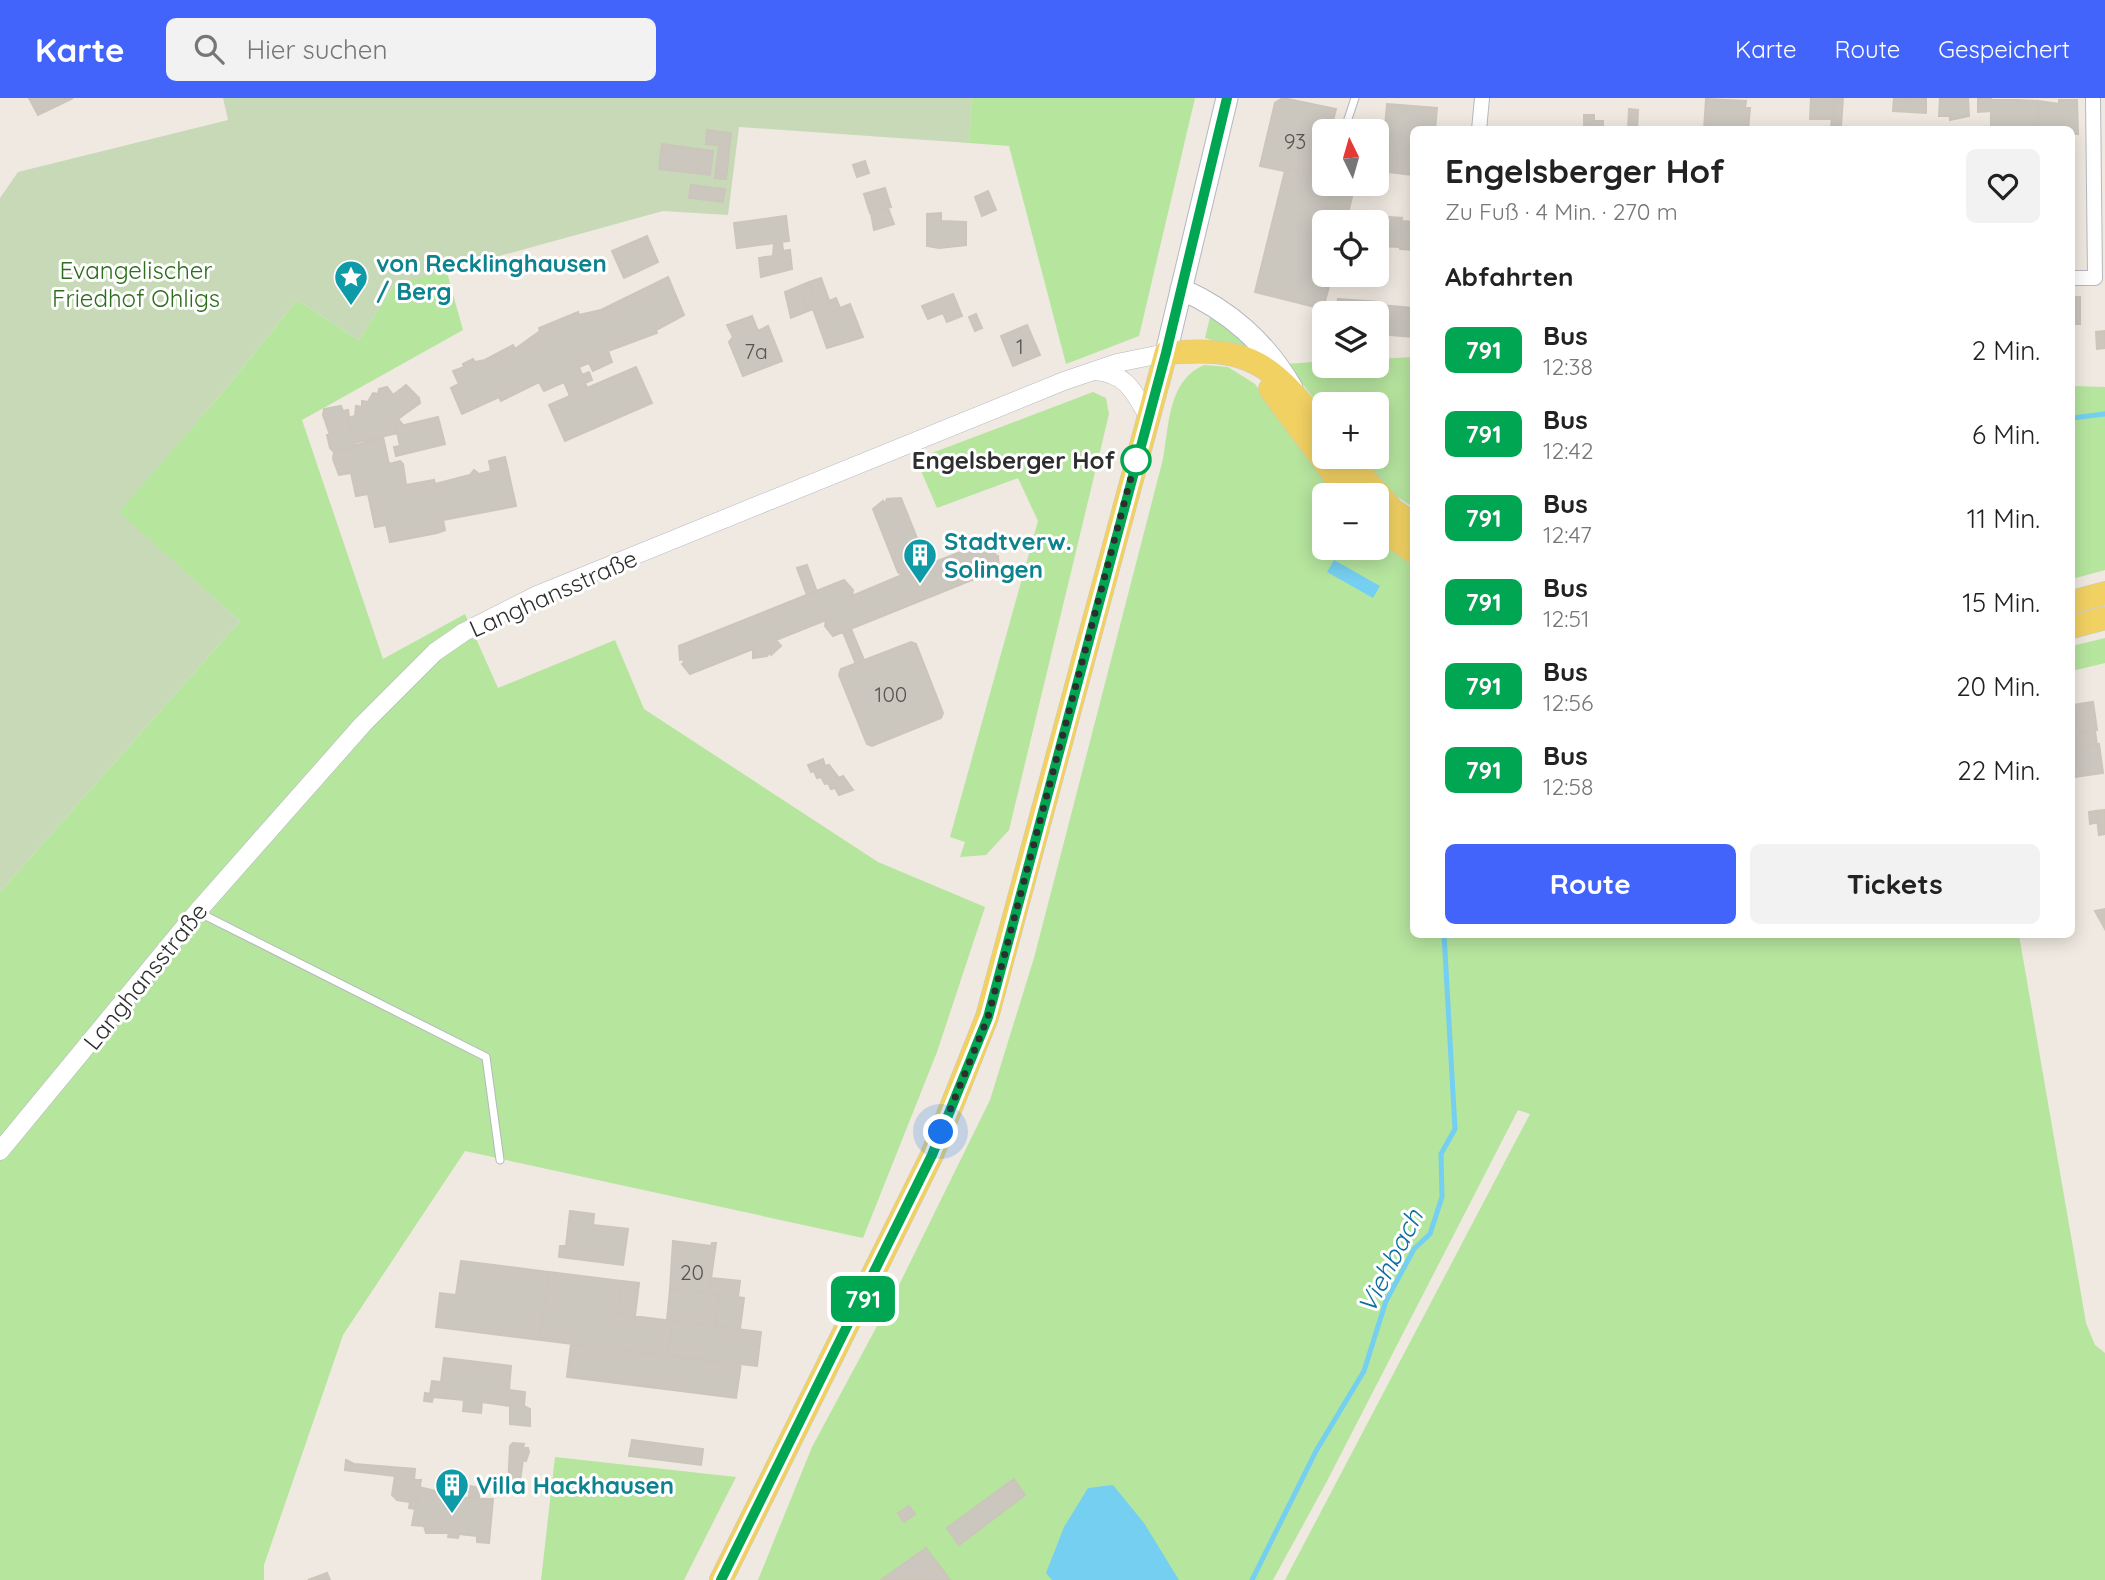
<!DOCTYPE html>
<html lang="de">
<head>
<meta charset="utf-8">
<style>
  :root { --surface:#fff; --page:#f2f2f2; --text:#222; --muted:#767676; --accent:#4264fb }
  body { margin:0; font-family:Quicksand,sans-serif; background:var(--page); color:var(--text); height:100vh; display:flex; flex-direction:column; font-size:26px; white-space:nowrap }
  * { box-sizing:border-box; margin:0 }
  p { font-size:23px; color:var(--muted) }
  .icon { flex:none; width:38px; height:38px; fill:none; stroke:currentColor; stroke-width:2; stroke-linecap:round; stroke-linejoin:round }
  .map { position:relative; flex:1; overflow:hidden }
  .drawer { position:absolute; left:1410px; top:28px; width:665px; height:812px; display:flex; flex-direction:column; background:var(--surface); border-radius:10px; box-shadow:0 4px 18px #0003 }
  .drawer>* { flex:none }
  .badge { padding:0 14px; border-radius:10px; font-size:24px; line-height:46px }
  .needle { width:46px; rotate:355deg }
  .tools { position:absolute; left:1312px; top:21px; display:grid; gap:14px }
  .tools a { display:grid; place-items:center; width:77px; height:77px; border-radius:10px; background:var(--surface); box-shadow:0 4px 18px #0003; font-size:35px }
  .you { position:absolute; width:35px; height:35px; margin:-18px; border:5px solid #fff; border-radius:50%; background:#1a73e8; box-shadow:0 0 0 10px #1a73e833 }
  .map>.badge { position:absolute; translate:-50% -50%; box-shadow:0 0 0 4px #fff }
  h2 { padding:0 35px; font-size:26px; line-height:63px }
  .round { display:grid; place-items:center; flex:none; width:74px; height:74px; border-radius:10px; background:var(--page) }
  .head { display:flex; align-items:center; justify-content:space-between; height:119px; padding:0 35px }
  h1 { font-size:33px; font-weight:700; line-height:52px }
  .primary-button { display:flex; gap:14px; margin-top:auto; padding:14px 35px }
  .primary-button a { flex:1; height:80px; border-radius:10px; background:var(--accent); color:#fff; font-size:28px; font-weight:700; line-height:80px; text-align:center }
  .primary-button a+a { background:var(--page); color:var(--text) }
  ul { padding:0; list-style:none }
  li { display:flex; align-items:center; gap:21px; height:84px; padding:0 35px }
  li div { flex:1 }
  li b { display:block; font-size:26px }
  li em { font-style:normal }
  li .badge { min-width:77px; font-weight:700; text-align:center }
  header { display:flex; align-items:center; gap:42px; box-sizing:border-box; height:98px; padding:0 35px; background:var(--accent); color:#fff }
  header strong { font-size:33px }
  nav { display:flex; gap:38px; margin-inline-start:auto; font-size:24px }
  .search { width:490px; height:63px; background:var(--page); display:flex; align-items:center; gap:18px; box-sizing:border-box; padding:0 24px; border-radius:10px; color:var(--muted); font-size:26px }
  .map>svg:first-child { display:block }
</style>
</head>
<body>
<header>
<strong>Karte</strong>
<div class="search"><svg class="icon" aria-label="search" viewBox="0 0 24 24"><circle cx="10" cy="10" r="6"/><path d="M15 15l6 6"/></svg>Hier suchen</div>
<nav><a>Karte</a><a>Route</a><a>Gespeichert</a></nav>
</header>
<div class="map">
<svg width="2105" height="1482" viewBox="0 0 2105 1482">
  <rect width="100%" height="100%" fill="#efe9e1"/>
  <!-- green -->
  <path fill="#b6e59e" d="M972,0H1195L1139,238L1066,266L1009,48L969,45Z
    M446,171L463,232L302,322L383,561L465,516L498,590L615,542L644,611L878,764L985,809L937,954L863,1140L465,1053L343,1237L264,1467V1482H0V794L240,523L118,414L223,294L297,202L359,242L394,187Z
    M1211,215L1257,253L1205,240Z
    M1414,259V410L1396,398L1360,359H1377V306H1325V315L1287,266L1325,263V268H1377V261Z
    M1204,267L1228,269L1255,286L1336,397H1325V450H1377V439L1414,466V836L2019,837L2086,1225L2095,1247L2105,1255V1482H1285L1530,1016L1518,1012L1326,1385L1273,1482H758L812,1349L898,1189L990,1002L1034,860L1163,361C1169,328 1168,282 1204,267Z
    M2072,288L2105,289V472L2072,481Z
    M1093,294L1106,300L1109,316L1009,732L986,757L960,759L965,744L950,739L1038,423L1018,380L937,410L916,361Z
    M2105,540V565L2072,573V548Z
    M555,1359L736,1379L684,1482H541Z"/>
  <!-- cemetery -->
  <path fill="#c8d9b8" d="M223,0H972L969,45L739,29L728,117L663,113L394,187L359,242L297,202L223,294L119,414L240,523L0,794V100L18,74L228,22Z"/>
  <!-- water -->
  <path fill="#75cff0" d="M1334,462L1380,488L1373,500L1327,474Z
    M1113,1387L1144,1425L1179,1482H1052L1046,1475L1064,1429L1088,1390Z"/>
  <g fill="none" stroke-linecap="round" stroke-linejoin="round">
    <!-- stream -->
    <path stroke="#75cff0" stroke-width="5" d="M2072,320L2105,316
      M1252,1482L1316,1353L1364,1273L1386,1203L1414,1151L1430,1136L1442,1099L1441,1056L1455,1031L1444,836"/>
  </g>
  <!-- building -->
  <path fill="#cbc7bf" stroke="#cbc5ba" stroke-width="2" d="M29,0H73L38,17Z
    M1283,0L1336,11L1331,30L1334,33H1325V53L1319,78L1290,70L1289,74L1260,68L1275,5Z
    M1811,0H1834V21H1810Z
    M1834,0H1843L1841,28H1831Z
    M1894,0H1911L1910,14L1893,13Z
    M1911,0H1926V15L1910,14Z
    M1940,0H1968L1969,18L1950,22V18H1939Z
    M1978,0H1991V13L1978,14Z
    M1706,1L1746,3L1745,10H1750L1748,32H1704Z
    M1991,1L2038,3L2039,32H1991Z
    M2059,2H2077L2078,36H2072V32H2039L2038,3L2059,6Z
    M1387,6L1437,10L1435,32H1414V77L1381,73Z
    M1629,11L1638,12L1637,32H1628Z
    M1584,17H1594V23H1603V29H1611V32H1584Z
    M707,32L731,35L726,81L715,80L719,47L706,46Z
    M662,46L713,53L710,77L659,71Z
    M865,63L869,75L857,79L853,67Z
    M1290,70L1325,79V86H1355L1346,124H1325V177H1332L1323,211L1255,194L1285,73L1289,74Z
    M691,87L725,91L723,104L689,100Z
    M885,90L891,109L870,115L864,96Z
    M988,93L996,112L982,118L975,99Z
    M888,110L894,126L874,132L871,115Z
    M941,115V123L966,124V147L939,150L927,148V116Z
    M1359,117L1402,120L1400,149L1377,148V124H1359Z
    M786,118L789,143L737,150L734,125Z
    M1402,123L1414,124V152L1400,151Z
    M647,138L658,164L624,180L612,153Z
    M782,144L783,153L790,152L792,171L761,179L759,160L773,158L774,145Z
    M668,179L684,217L656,232L657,235L608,253L612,264L593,273L589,265L579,269L582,277L589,274L592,282L585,285L587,290L636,269L652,305L565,343L549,307L570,298L564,284L544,293L539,284L501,303L499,299L462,316L451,290L459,286L453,273L464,269L463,266L473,261L475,264L485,262L513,247L515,251L540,233L539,230L578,214L579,217L601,212Z
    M821,180L825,191L814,196L809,184Z
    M809,184L814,196L803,200L808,213L791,220L785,194Z
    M825,191L833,213L850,206L863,239L827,250L813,211L808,213L803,200Z
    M953,196L962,218L947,224L943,215L928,221L922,208Z
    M2072,199H2080V226H2072Z
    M836,200L840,210L833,213L829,203Z
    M1338,201L1379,204L1377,224V215H1337Z
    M1378,207L1414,210V239L1377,236Z
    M976,216L982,230L975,233L969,219Z
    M752,218L758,233L768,228L782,263L743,278L729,244L733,239L727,227Z
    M1027,227L1040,257L1013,268L1001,238Z
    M2105,233V250L2097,251L2096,234Z
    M406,287L419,300L420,305L398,321L403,327L396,329L398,335L358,344L356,337L352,338L348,320L355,318L356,308L362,309V303L368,304L373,295L378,296L379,291L387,289L393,297Z
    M341,308L343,313L348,312L352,338L356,337L358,344L355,345L356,349L334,354L330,350L327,337H330L323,317L324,311Z
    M438,319L445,346L396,358L394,349L400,348L396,329Z
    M383,339L389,366L400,363L403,366L406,387L434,382L435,386L470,377L474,372L479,376L491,373L489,363L505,359L516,408L443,422L445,432L437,435L390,444L386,427L375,429L368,396L356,398L351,375L339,377L333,361L334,354Z
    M901,400L926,463L923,464L925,468L988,443L996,454L995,459L998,458L999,471L833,538L825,528L826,522L776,542L781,548L771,557L770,554L767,558L753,560V551L690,576L682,566L684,565L683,561L680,562L679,548L844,482L853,492L852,498L902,477L898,474L873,411L883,403L884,406L887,401Z
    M807,467L817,494L807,497L797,470Z
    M851,531L864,562L856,566L843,534Z
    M911,544L916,546L943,615L941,620L872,648L867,646L839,577L841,571Z
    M2093,604L2097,632L2072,636V607Z
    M2095,633L2097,647L2072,650V636Z
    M2099,646L2103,675L2074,679L2072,650Z
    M823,661L825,668L829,667L839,680L843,678L853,692L839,697L835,690L831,691L828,685L825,686L821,679L817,680L814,673L811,674L808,667Z
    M2105,712V736L2099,737L2096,713Z
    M2096,713L2098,724L2090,726L2089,714Z
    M2105,811V831L2095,813Z
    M570,1113L594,1116L593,1127L628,1131L623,1167L559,1159L560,1148H566Z
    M673,1143L711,1148L712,1145H716L709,1195L670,1191Z
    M461,1163L549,1174L540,1242L436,1229L440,1195L456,1197Z
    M549,1174L622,1183L618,1216L673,1223L668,1258L540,1242Z
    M711,1180L740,1183L738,1199L744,1200L740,1231L715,1228L719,1196L709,1195Z
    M622,1183L639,1185L635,1218L618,1216Z
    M670,1191L719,1196L715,1228L667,1222Z
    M673,1223L761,1234L757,1268L668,1258Z
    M571,1246L741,1266L736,1300L567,1279Z
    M444,1260L511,1268L509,1292L525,1294L524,1308L530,1311V1328L510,1326V1308L482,1304L481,1315L463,1313L464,1302L433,1299L432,1304L424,1303L425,1295L430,1296L432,1283L441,1284Z
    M632,1342L703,1351L701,1367L629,1358Z
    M513,1345L524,1346L523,1350H528L529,1354L526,1363L523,1362L519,1390L508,1389L510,1348Z
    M346,1362L354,1366L415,1371L414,1382H421L416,1411L409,1410L410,1404L397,1402L392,1397L395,1378L345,1372Z
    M1014,1381L1025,1397L959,1447L947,1430Z
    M470,1388L480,1390L479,1399L469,1398Z
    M419,1389L448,1396V1399L493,1401L489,1445L477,1444V1438L459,1436L458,1440L448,1439L449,1435H426L424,1428L412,1427Z
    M909,1408L915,1416L904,1424L898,1415Z
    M926,1450L950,1482H881Z
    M327,1475L330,1482H308Z"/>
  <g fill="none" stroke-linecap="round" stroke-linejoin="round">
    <!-- service casing -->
    <g stroke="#b4b7c1" stroke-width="9">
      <path id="service" d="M1344,33L1355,0
        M198,814L486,959L500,1062"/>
    </g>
    <!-- minor casing -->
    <g stroke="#b4b7c1" stroke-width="16">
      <path id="minor" d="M1479,32L1482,0
        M2072,180H2095L2093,0"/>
    </g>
    <!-- tertiary casing -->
    <g stroke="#b4b7c1" stroke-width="19">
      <path id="tertiary" d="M1096,273C1127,276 1134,294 1148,318
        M0,1053L197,814L363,626L435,554L464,534L537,497L1064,283L1117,265L1166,255"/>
    </g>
    <!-- secondary casing -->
    <g stroke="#b4b7c1" stroke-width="23">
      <path id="secondary" d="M1181,191C1230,213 1265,244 1292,290
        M1166,255L1227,0"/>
    </g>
    <!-- primary casing -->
    <g stroke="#c9c9c9" stroke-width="24">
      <path id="primary" d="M1270,291L1349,397
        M1345,359L1393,412L1414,426
        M1377,428L1414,454
        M2072,504L2105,495
        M2072,529L2105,520
        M721,1482L932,1057L987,919L1166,255C1254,247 1273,268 1325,334"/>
    </g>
    <!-- service -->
    <use href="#service" stroke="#fff" stroke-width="7"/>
    <!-- minor -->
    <use href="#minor" stroke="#fff" stroke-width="14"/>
    <!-- tertiary -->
    <use href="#tertiary" stroke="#fff" stroke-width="18"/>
    <!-- secondary -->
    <use href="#secondary" stroke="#fff" stroke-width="21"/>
    <!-- primary -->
    <use href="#primary" stroke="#f2d163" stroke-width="23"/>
  </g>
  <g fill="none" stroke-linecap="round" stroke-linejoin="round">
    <!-- line casing -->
    <g stroke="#fff" stroke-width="16">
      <path id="line" d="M721,1482L932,1057L988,919L1166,255L1227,0"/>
    </g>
    <!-- line -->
    <use href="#line" stroke="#00a651" stroke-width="10"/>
    <!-- walk -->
    <path stroke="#2e2e2e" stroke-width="7" stroke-dasharray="0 12.6" d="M941,1034L988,919L1138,353L1136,362"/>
  </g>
  <!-- icons -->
  <defs>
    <g id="sight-pin" transform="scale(1.75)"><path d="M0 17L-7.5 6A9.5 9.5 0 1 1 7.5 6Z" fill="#0f9aa8" stroke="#fff"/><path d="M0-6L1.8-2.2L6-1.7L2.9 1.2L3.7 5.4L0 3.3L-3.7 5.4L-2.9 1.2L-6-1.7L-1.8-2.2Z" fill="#fff"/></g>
    <g id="building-pin" transform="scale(1.75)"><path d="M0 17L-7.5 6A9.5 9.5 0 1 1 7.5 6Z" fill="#0f9aa8" stroke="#fff"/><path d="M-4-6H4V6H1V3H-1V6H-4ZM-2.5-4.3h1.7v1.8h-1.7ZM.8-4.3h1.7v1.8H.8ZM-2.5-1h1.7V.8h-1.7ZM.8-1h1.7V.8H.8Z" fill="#fff"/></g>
  </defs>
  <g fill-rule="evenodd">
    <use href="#sight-pin" x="351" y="179"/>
    <use href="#building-pin" x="920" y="457"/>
    <use href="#building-pin" x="452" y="1387"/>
  </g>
  <!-- markers -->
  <circle fill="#fff" stroke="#00a651" stroke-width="3.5" cx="1136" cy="362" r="14"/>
  <g text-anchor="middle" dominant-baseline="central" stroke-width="6" stroke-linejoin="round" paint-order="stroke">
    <!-- number labels -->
    <g font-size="21" fill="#555452">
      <text x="1295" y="43">93</text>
      <text x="1020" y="248">1</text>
      <text x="756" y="253">7a</text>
      <text x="891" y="596">100</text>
      <text x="692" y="1174">20</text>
    </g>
    <!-- culture labels -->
    <g font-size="24" font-weight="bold" fill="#0d838f" stroke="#fff" text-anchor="start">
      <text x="376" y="165">von Recklinghausen<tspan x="376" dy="28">/ Berg</tspan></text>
      <text x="944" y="443">Stadtverw.<tspan x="944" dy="28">Solingen</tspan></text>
      <text x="476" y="1387">Villa Hackhausen</text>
    </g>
    <!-- park labels -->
    <g font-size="24" fill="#2c6e1b" stroke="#fff">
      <text x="136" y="172">Evangelischer<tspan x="136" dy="28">Friedhof Ohligs</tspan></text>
    </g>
    <!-- stop labels -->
    <g font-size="24" font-weight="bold" fill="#2e2e2e" stroke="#fff" text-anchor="end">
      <text x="1115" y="362">Engelsberger Hof</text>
    </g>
    <!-- street labels -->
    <g font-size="24" fill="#2e2e2e" stroke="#fff">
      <text transform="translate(553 495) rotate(-24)">Langhansstraße</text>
      <text transform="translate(145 878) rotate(-51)">Langhansstraße</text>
    </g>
    <!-- water labels -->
    <g font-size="26" font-style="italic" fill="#0d6fa3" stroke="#fff">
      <text transform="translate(1390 1163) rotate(-63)">Viehbach</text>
    </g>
  </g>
</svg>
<div class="tools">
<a><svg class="needle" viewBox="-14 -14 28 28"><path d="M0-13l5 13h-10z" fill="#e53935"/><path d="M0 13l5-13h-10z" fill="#767676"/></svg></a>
<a><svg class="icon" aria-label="locate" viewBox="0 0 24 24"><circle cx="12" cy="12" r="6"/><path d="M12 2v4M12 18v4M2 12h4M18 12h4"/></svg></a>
<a><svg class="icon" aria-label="layers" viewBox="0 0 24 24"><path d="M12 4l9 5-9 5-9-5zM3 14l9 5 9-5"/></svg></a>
<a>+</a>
<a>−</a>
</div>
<div class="you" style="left:941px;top:1034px"></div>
<b class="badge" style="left:863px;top:1201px;background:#00a651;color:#fff">791</b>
<section class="drawer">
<div class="head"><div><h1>Engelsberger Hof</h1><p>Zu Fuß · 4 Min. · 270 m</p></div><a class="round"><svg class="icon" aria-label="heart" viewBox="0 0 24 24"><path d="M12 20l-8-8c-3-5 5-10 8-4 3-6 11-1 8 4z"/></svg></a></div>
<h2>Abfahrten</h2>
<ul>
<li><span class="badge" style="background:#00a651;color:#fff">791</span><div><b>Bus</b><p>12:38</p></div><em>2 Min.</em></li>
<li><span class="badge" style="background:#00a651;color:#fff">791</span><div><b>Bus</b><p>12:42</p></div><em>6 Min.</em></li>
<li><span class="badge" style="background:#00a651;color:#fff">791</span><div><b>Bus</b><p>12:47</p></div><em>11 Min.</em></li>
<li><span class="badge" style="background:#00a651;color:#fff">791</span><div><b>Bus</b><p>12:51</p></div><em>15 Min.</em></li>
<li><span class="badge" style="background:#00a651;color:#fff">791</span><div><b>Bus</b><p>12:56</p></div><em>20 Min.</em></li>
<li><span class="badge" style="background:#00a651;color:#fff">791</span><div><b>Bus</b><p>12:58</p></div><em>22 Min.</em></li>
</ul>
<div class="primary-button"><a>Route</a><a>Tickets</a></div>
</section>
</div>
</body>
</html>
